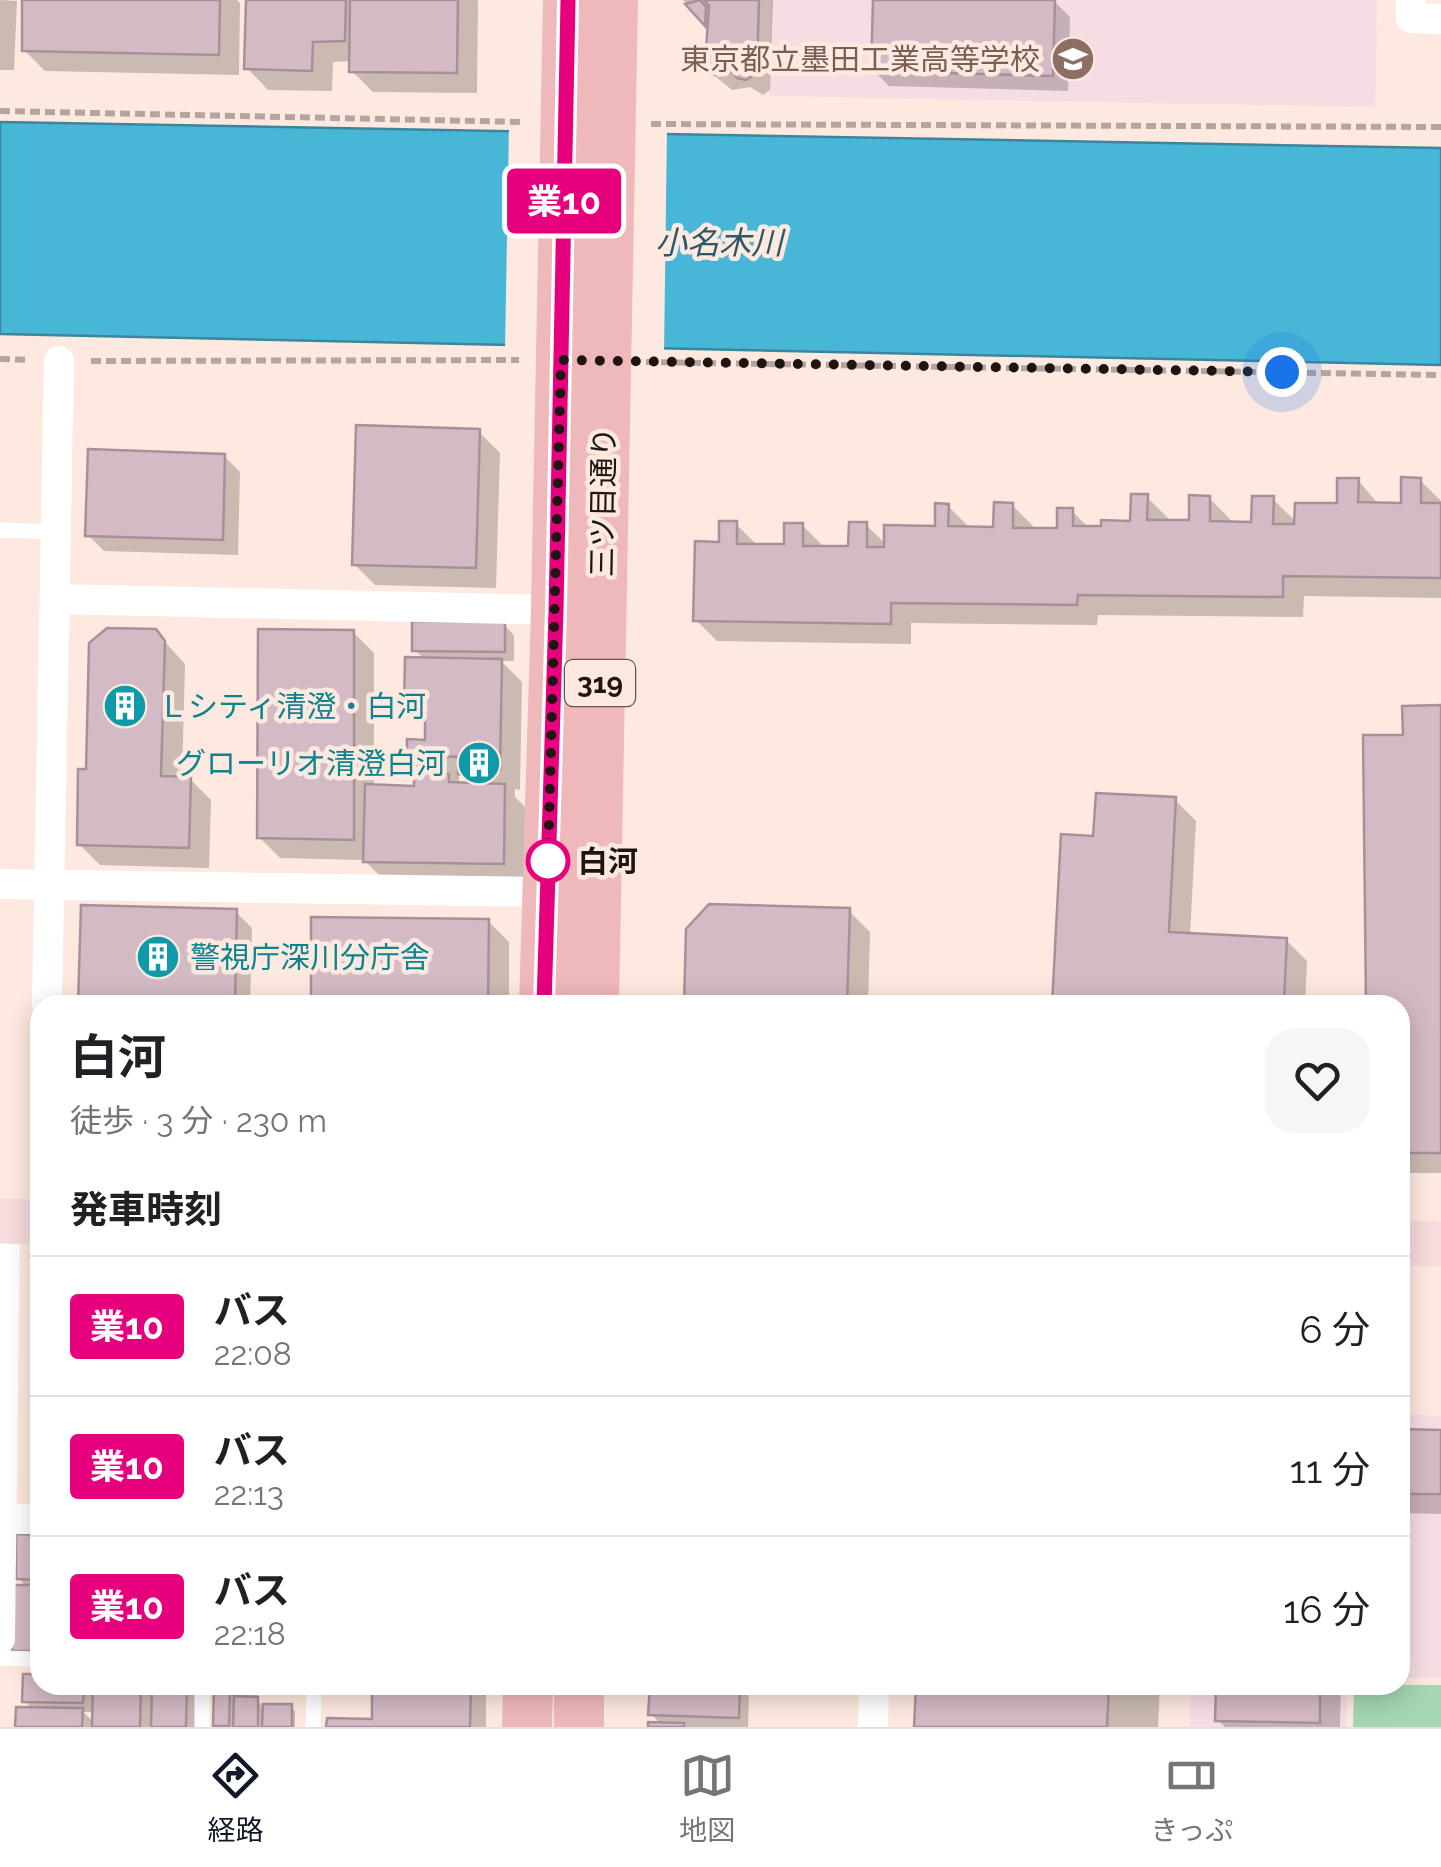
<!DOCTYPE html>
<html lang="ja">
<head>
<meta charset="utf-8">
<style>
  :root { --surface:#fff; --page:#f6f6f6; --text:#202124; --muted:#757577; --line:#e0e0e0; --accent:#111827 }
  body { margin:0; font-family:Raleway,"Noto Sans JP",sans-serif; background:var(--page); color:var(--text); height:100vh; display:flex; flex-direction:column; font-size:38px; white-space:nowrap }
  * { box-sizing:border-box; margin:0 }
  p { font-size:32px; color:var(--muted) }
  .icon { flex:none; width:55px; height:55px; fill:none; stroke:currentColor; stroke-width:2; stroke-linecap:round; stroke-linejoin:round }
  .map { position:relative; flex:1; overflow:hidden }
  .side { position:absolute; left:30px; top:995px; width:1380px; height:700px; display:flex; flex-direction:column; background:var(--surface); border-radius:30px; box-shadow:0 5px 25px #0003 }
  .side>* { flex:none }
  .badge { padding:0 20px; border-radius:8px; font-size:35px; line-height:65px }
  .you { position:absolute; width:50px; height:50px; margin:-25px; border:8px solid #fff; border-radius:50%; background:#1a73e8; box-shadow:0 0 0 15px #1a73e833 }
  .map>.badge { position:absolute; translate:-50% -50%; box-shadow:0 0 0 5px #fff }
  h2 { padding:0 40px; font-size:38px; line-height:90px }
  .round { display:grid; place-items:center; flex:none; width:105px; height:105px; border-radius:30px; background:var(--page) }
  .head { display:flex; align-items:center; justify-content:space-between; height:170px; padding:0 40px }
  h1 { font-size:48px; font-weight:700; line-height:75px }
  ul { padding:0; list-style:none }
  li { display:flex; align-items:center; gap:30px; height:140px; padding:0 40px; border-top:2px solid var(--line) }
  li div { flex:1 }
  li b { display:block; font-size:38px }
  li em { font-style:normal }
  li .badge { min-width:110px; font-weight:700; text-align:center }
  .tab-bar { display:flex; justify-content:space-around; align-items:center; height:140px; border-top:2px solid var(--line); background:var(--surface); font-size:28px; color:var(--muted) }
  .tab-bar a { display:grid; justify-items:center; gap:5px }
  .tab-bar .selected { color:var(--accent) }
  .map>svg:first-child { display:block }
</style>
</head>
<body>
<div class="map">
<svg width="1441" height="1727" viewBox="0 0 1441 1727">
  <rect width="100%" height="100%" fill="#fde9df"/>
  <!-- education -->
  <path fill="#f6dce3" d="M771,0H1377L1375,107L769,96Z
    M1400,1414L1441,1416V1678H1400Z
    M1191,1685H1347V1727H1190Z"/>
  <!-- green -->
  <path fill="#a3d6b1" d="M1354,1685H1441V1727H1353Z"/>
  <!-- water -->
  <path fill="#48b6d7" stroke="#3b869c" stroke-width="2.5" d="M0,122L1441,148V365L0,334Z"/>
  <!-- pier -->
  <path fill="#fde9df" d="M509,125L667,127L664,355L505,351Z"/>
  <!-- shadow -->
  <path fill="#0003" fill-rule="evenodd" d="M0,0L17,1L14,70H0Z
    M25,0H237L240,3L239,75L45,71L24,50Z
    M248,0H478L477,93L373,92L352,71V61L333,62L332,91L268,90L247,68Z
    M683,0H773L770,90L763,95L750,87L732,90L710,72V27Z
    M875,0L1054,1L1070,17L1068,91L889,86L873,70Z
    M479,432L500,453L496,588L375,585L354,564Z
    M224,456L240,472L238,555L104,551L88,535Z
    M1358,480L1379,505H1403L1420,480L1441,501V598L1304,596L1303,617L1098,615L1097,625L911,623V644L717,641L696,620L722,544L736,524L757,545L786,547L802,525L823,546L851,549L866,525L887,545L937,529L948,506L969,527L996,529L1012,505L1033,526V531H1060L1072,511L1089,528L1132,524L1147,497L1168,518V523H1191L1209,498L1230,519V524H1254L1273,499L1297,523L1339,506Z
    M504,625L514,635V661H501L522,682L520,790L515,789V797L525,807L524,884L386,882L364,860L280,858L259,837L353,632L374,653V787L417,788V782L409,773L427,742V725L407,704L425,660L415,650ZM459,776H464L473,785H459Z
    M155,631L185,664L182,779H190L211,800L209,868L100,865L79,844L88,771Z
    M1441,708V1173H1400V1005H1368L1405,737Z
    M1175,800L1196,821L1190,935L1286,940L1307,961L1305,1005H1055L1096,838Z
    M849,911L870,932L868,1005H686Z
    M236,912L252,928L250,1005H81Z
    M488,921L509,942V1005H313Z
    M1400,1432H1441V1514L1400,1513Z
    M40,1537V1660L15,1650L28,1588L18,1578Z
    M40,1677V1685H90L95,1690V1685H150L155,1690V1685H191L196,1690V1727H18L33,1710L25,1701ZM83,1712H95V1723Z
    M217,1685H314V1695H267L257,1685V1699L262,1707H291L295,1711V1727H218Z
    M375,1685H486V1727H329L374,1722Z
    M652,1685H744L749,1691L748,1727H650L662,1725L651,1714Z
    M919,1685H1160L1158,1727H916Z
    M1218,1685H1341L1340,1727H1225L1218,1720Z"/>
  <!-- building -->
  <path fill="#d4bac5" stroke="#a8909a" stroke-width="2.5" d="M22,0H220L219,55L22,51Z
    M246,0H346L345,41L313,42L312,71L244,69Z
    M350,0H458L457,73L349,72Z
    M700,0L706,7L705,26L685,4Z
    M704,0H759L757,68L755,74L746,80L737,78L732,72L715,75L708,73L705,64L709,6Z
    M873,0H1055L1053,76L871,71Z
    M356,425L480,429L476,568L352,565Z
    M88,449L225,454L223,540L85,536Z
    M1401,477L1421,478V503H1441V578L1283,576V597L1078,595L1077,605L891,603V624L693,621L695,541L719,542V521H737V544H784V523H803V546H848L849,522H867V547H884V525L935,526V503L949,504L948,526L993,527L994,502L1013,503V528H1057V508H1073V526H1101V520L1130,521L1131,494H1148L1147,520H1189V495L1210,496V521L1251,522L1252,496H1274L1273,524H1294L1295,503H1337V478H1359L1358,502L1401,503Z
    M412,621L505,622V652L412,651Z
    M107,628L156,629L165,641L161,776L191,777L189,848L77,845L78,769H86L89,643Z
    M258,629L354,630V840L257,838Z
    M405,657L502,659L500,770L495,769V775L458,774L459,757L439,756V774H449V782L505,784L504,864L363,862L365,784L414,786V775L406,774L407,739L425,740V706L404,705Z
    M1441,705V1153H1400V1005H1366L1363,735H1403L1402,706Z
    M1096,793L1176,797L1169,932L1287,938L1284,1001L1206,997V1005H1052L1061,834L1093,836Z
    M709,904L850,908L847,1005H684L686,929Z
    M81,905L237,909L235,1005H78Z
    M311,917L489,919L488,1005H311Z
    M34,1292H40V1339H32Z
    M1400,1429L1441,1430V1494H1400Z
    M16,1534L40,1535V1580L16,1579Z
    M14,1585H40V1651H12Z
    M23,1674H40V1685H84L83,1703L22,1702Z
    M93,1685H141L140,1727H92Z
    M152,1685H187L186,1727H151Z
    M214,1685H247V1692H230L229,1726H213Z
    M372,1685H471L470,1727H326L327,1718L372,1719Z
    M650,1685H740L739,1718L648,1715Z
    M916,1685H1109L1107,1727H914Z
    M1216,1685H1320V1723L1215,1721Z
    M234,1696L258,1697V1727H233Z
    M263,1704H292V1727H262Z
    M16,1707L83,1708L82,1727H15Z
    M648,1722L684,1723V1727H648Z"/>
  <g fill="none" stroke-linecap="round" stroke-linejoin="round">
    <!-- path -->
    <path stroke="#b6a59e" stroke-width="6" stroke-dasharray="10 5" stroke-linecap="butt" d="M0,111L524,122
      M651,124L1441,127
      M0,359L29,360
      M91,361L519,360
      M646,362L1441,375"/>
    <!-- lane -->
    <path stroke="#fff" stroke-width="15" d="M0,530L56,532
      M0,1658L40,1659
      M202,1727V1685
      M313,1727L314,1685"/>
    <!-- street -->
    <path stroke="#fff" stroke-width="30" d="M1411,0V18L1441,19
      M55,599L556,610
      M0,884L547,892
      M47,1005L59,361
      M0,1519H40
      M0,1639L5,1221
      M873,1727L874,1685"/>
    <!-- secondary -->
    <path stroke="#f7dbdd" stroke-width="45" d="M0,1221L40,1222
      M1400,1243L1441,1244"/>
    <!-- primary -->
    <path stroke="#efb8bb" stroke-width="50" d="M544,1005L556,610L568,0
      M594,1005L613,0
      M527,1727L528,1685
      M579,1727V1685"/>
  </g>
  <g fill="none" stroke-linecap="round" stroke-linejoin="round">
    <!-- line casing -->
    <g stroke="#fff" stroke-width="22">
      <path id="line" d="M544,1005L556,610L568,0"/>
    </g>
    <!-- line -->
    <use href="#line" stroke="#e6007e" stroke-width="15"/>
    <!-- walk -->
    <path stroke="#1e1512" stroke-width="10" stroke-dasharray="0 18" d="M548,861L561,360L1282,372"/>
  </g>
  <!-- icons -->
  <defs>
    <g id="school-disc" transform="scale(2.25)"><circle r="9.5" fill="#8d6e63" stroke="#fde9df"/><path d="M0-5L7-2L0 1L-7-2ZM-4 1L0 2.5L4 1V4Q0 6-4 4Z" fill="#fff"/></g>
    <g id="building-disc" transform="scale(2.25)"><circle r="9.5" fill="#0f9aa8" stroke="#fde9df"/><path d="M-4-6H4V6H1V3H-1V6H-4ZM-2.5-4.3h1.7v1.8h-1.7ZM.8-4.3h1.7v1.8H.8ZM-2.5-1h1.7V.8h-1.7ZM.8-1h1.7V.8H.8Z" fill="#fff"/></g>
  </defs>
  <g fill-rule="evenodd">
    <use href="#school-disc" x="1073" y="59"/>
    <use href="#building-disc" x="125" y="706"/>
    <use href="#building-disc" x="479" y="763"/>
    <use href="#building-disc" x="158" y="957"/>
  </g>
  <!-- markers -->
  <circle fill="#fff" stroke="#e6007e" stroke-width="5" cx="548" cy="861" r="20"/>
  <g text-anchor="middle" dominant-baseline="central" stroke-width="9" stroke-linejoin="round" paint-order="stroke">
    <!-- shield labels -->
    <rect fill="#fde9df" stroke="#615550" stroke-width="2.5" x="565" y="660" width="70" height="46" rx="8"/>
    <g font-size="28" font-weight="bold" fill="#1e1512">
      <text x="600" y="683">319</text>
    </g>
    <!-- education labels -->
    <g font-size="30" fill="#785e54" stroke="#fde9df" text-anchor="end">
      <text x="1040" y="59">東京都立墨田工業高等学校</text>
    </g>
    <!-- street labels -->
    <g font-size="30" fill="#1e1512" stroke="#fde9df">
      <text transform="translate(603 502) rotate(-89)">三ツ目通り</text>
    </g>
    <!-- culture labels -->
    <g font-size="30" fill="#0d838f" stroke="#fde9df" text-anchor="start">
      <text x="158" y="706">Ｌシティ清澄・白河</text>
      <text x="446" y="763" text-anchor="end">グローリオ清澄白河</text>
      <text x="190" y="957">警視庁深川分庁舎</text>
    </g>
    <!-- stop labels -->
    <g font-size="30" font-weight="bold" fill="#1e1512" stroke="#fde9df" text-anchor="start">
      <text x="578" y="861">白河</text>
    </g>
    <!-- water labels -->
    <g font-size="32" font-style="italic" fill="#2b5968" stroke="#fde9df">
      <text x="719" y="242">小名木川</text>
    </g>
  </g>
</svg>
<div class="you" style="left:1282px;top:372px"></div>
<b class="badge" style="left:564px;top:201px;background:#e6007e;color:#fff">業10</b>
<section class="side">
<div class="head"><div><h1>白河</h1><p>徒歩 · 3 分 · 230 m</p></div><a class="round"><svg class="icon" aria-label="heart" viewBox="0 0 24 24"><path d="M12 20l-8-8c-3-5 5-10 8-4 3-6 11-1 8 4z"/></svg></a></div>
<h2>発車時刻</h2>
<ul>
<li><span class="badge" style="background:#e6007e;color:#fff">業10</span><div><b>バス</b><p>22:08</p></div><em>6 分</em></li>
<li><span class="badge" style="background:#e6007e;color:#fff">業10</span><div><b>バス</b><p>22:13</p></div><em>11 分</em></li>
<li><span class="badge" style="background:#e6007e;color:#fff">業10</span><div><b>バス</b><p>22:18</p></div><em>16 分</em></li>
</ul>
</section>
</div>
<nav class="tab-bar">
<a class="selected"><svg class="icon" aria-label="directions" viewBox="0 0 24 24"><path d="M12 3l9 9-9 9-9-9zM9 14v-3h6M13 9l2 2-2 2"/></svg>経路</a>
<a><svg class="icon" aria-label="map" viewBox="0 0 24 24"><path d="M3 6l6-2 6 2 6-2v14l-6 2-6-2-6 2zM9 4v14M15 6v14"/></svg>地図</a>
<a><svg class="icon" aria-label="tickets" viewBox="0 0 24 24"><path d="M3 7h18v10H3zM15 7v10"/></svg>きっぷ</a>
</nav>
</body>
</html>
